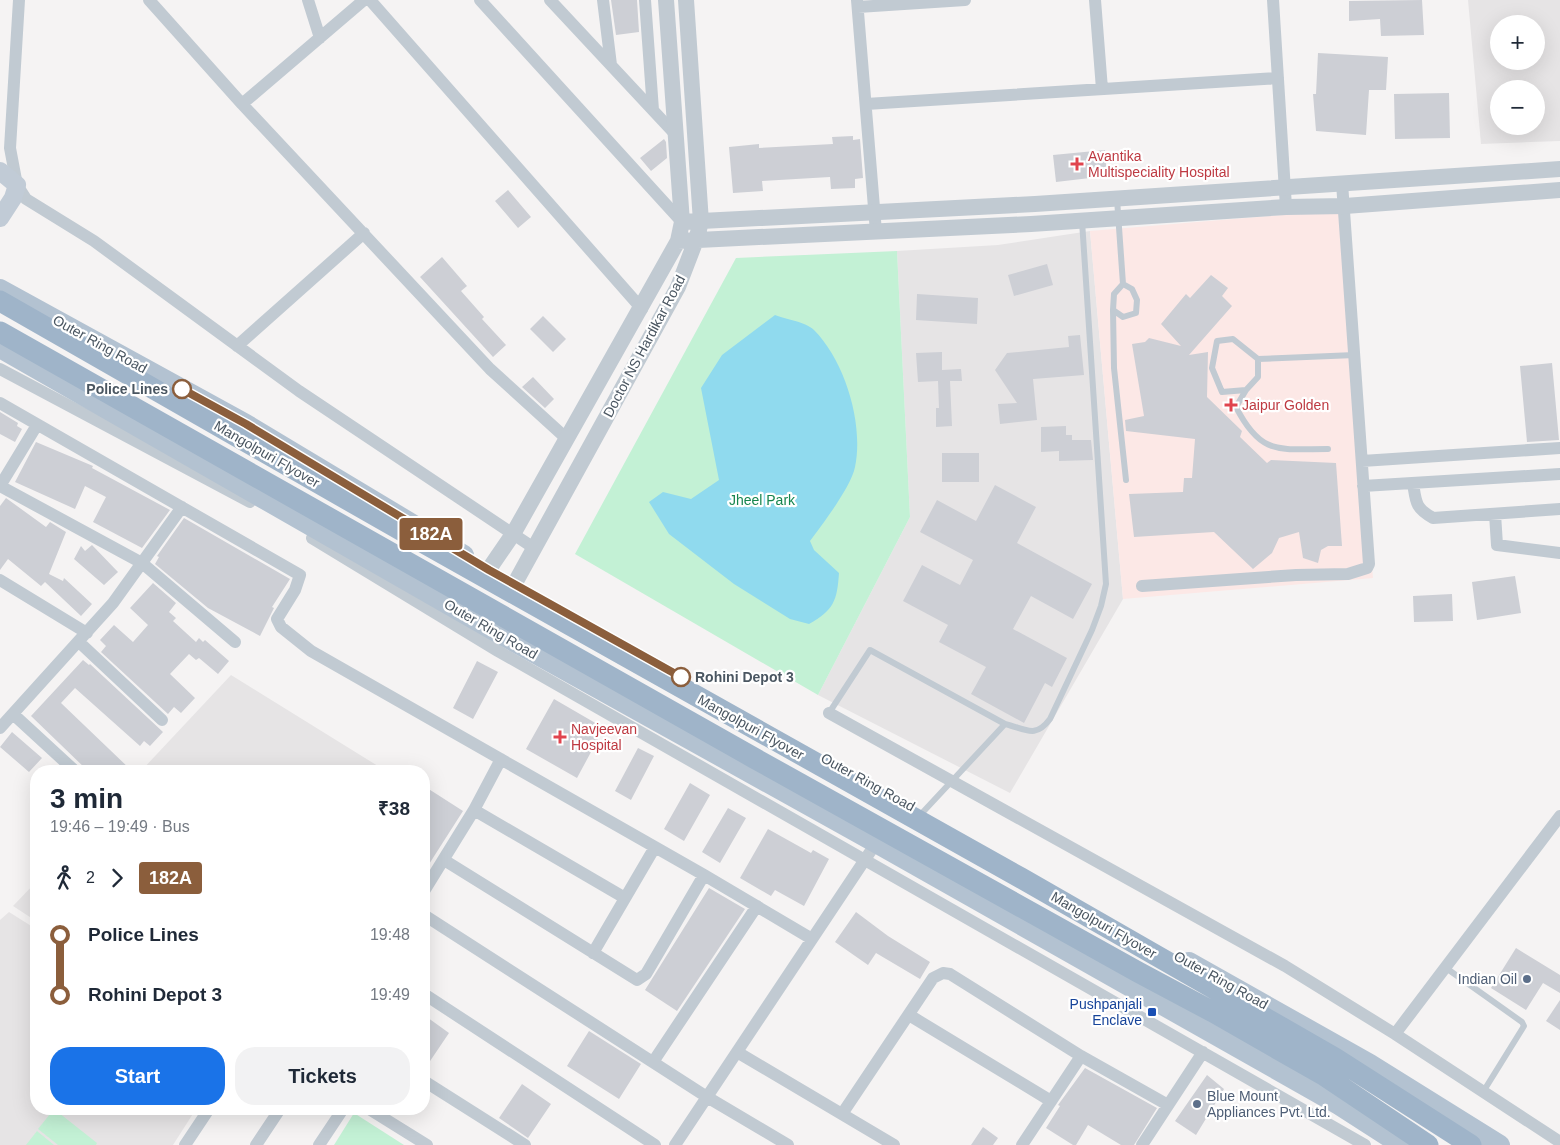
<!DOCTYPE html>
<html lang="en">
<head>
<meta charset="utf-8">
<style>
  :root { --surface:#fff; --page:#f2f2f3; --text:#1f2937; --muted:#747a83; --accent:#1a73e8 }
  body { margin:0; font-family:Helvetica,sans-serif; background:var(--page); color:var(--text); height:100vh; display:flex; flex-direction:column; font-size:19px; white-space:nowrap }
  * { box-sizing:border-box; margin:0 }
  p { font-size:16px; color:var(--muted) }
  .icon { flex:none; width:28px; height:28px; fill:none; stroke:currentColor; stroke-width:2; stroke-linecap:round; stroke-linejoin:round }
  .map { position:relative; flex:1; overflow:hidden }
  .drawer { position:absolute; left:30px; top:765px; width:400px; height:350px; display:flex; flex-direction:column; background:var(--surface); border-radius:20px; box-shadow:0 5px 20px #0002 }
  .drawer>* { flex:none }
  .badge { padding:0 10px; border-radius:4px; font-size:18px; line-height:32px }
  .tools { position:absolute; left:1490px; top:15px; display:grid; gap:10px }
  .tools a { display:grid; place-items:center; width:55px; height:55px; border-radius:50%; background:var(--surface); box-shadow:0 5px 20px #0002; font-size:25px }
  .map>.badge { position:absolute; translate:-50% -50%; box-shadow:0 0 0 2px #fff }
  .legs { display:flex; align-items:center; gap:8px; height:55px; padding:0 20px; font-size:16px }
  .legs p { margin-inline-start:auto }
  .headline { display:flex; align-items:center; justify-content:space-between; height:85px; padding:0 20px }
  h1 { font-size:28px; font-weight:700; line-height:38px }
  .action { display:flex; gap:10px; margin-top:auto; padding:10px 20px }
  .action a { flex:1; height:58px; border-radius:20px; background:var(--accent); color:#fff; font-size:20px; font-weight:700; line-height:58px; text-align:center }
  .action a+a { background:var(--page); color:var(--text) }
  ul { padding:0 20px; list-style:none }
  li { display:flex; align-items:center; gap:18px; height:60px; font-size:19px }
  li i { display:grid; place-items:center; width:8px; height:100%; margin:0 6px; background:currentColor }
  li i::after { content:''; width:12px; height:12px; margin:-6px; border:4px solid; border-radius:50%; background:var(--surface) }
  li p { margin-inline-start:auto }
  li:first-child i { background:linear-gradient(#0000 50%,currentColor 0) }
  li:last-child i { background:linear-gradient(currentColor 50%,#0000 0) }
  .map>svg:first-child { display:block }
</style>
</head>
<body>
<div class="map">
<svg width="1560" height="1145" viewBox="0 0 1560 1145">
  <rect width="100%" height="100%" fill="#f5f3f3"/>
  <!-- education -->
  <path fill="#e6e4e5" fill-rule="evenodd" d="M1468,0H1560V141L1481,144ZM1499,24H1536V61H1499ZM1499,89H1536V126H1499Z
    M1090,231L1123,599L1010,793L818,695L910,517L897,251L998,245Z
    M231,675L386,771H141Z
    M36,882V921L13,906Z
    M9,912L36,929V1109H196L173,1145H0V920Z"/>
  <!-- medical -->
  <path fill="#fce8e6" d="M1340,210L1373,578L1123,599L1090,231Z"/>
  <!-- green -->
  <path fill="#c3f1d5" d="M897,251L910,517L818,695L575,554L736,258Z
    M54,1109L97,1143L96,1145H58L38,1129Z
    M354,1113L404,1145H334Z
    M37,1131L54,1145H26Z"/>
  <!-- water -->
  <path fill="#90daee" d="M775,315C785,319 806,322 814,330C845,361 864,424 855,467C851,487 822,525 810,541L814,550L839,573C837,601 834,610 809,624L790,619L734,584L669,534L649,502L663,492L691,499L719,480L701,388L722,355Z"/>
  <!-- building -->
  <path fill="#cdcfd5" d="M611,0H637L639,32L616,35Z
    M1422,0L1424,35L1381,36L1380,19L1349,21V1Z
    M1318,53L1388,57L1386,90H1369L1366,135L1316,131L1313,94H1316Z
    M1449,93L1450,138L1395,139L1394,94Z
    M853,136V140L860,139L863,178L855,179V188L831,189L830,177L762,181L763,191L733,193L729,147L759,144V148L833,144L832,137Z
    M664,139L666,142L667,158L651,171L640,158Z
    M1105,150L1107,176L1056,182L1053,155Z
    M508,190L531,217L518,228L495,201Z
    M442,257L467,286L461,291L484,317L482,319L506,345L493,357L420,277Z
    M1047,264L1053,285L1014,296L1008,275Z
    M1211,275L1228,288L1222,296L1232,306L1189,355L1208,352L1207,397L1242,431L1240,437L1267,463L1271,460L1336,463L1342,546H1328L1321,550L1318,563L1303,558L1299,532L1279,538L1272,553L1253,569L1214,532L1134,537L1129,494L1183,492L1184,478H1192L1195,439L1126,431L1125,420L1144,416L1132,344L1145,342L1149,338L1181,346L1161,324L1186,294L1190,298Z
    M917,294L978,298L977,324L916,320Z
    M543,316L566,339L553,352L530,329Z
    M1080,335L1084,375L1033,379L1037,420L1000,424L998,404L1017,403L995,370L1007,353L1069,347L1068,336Z
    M942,352V370L961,369L962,381H950L952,426L936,427V408H939L938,381L918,382L916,353Z
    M1552,363L1559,440L1527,442L1520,366Z
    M533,377L554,399L545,408L522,387Z
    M0,412L18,423L17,426L22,429L15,442L0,434Z
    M1066,426V435H1072V440H1091L1093,460L1059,461V451L1041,452V427Z
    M36,442L93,466L92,468L170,510L142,548L93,522L106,497L85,486L75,509L15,482Z
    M942,453H979V482H942Z
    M995,485L1036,507L1017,543L1092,584L1073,619L1031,596L1013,629L1067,658L1052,687L1045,683L1024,723L971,694L986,667L939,642L948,625L903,601L922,565L960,585L973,560L920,532L937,500L976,521Z
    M6,498L46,527L50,522L66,532L49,574L63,581L64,578L92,604L81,616L45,582L41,586L8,559L0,570V506Z
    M184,518L290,579L272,607L274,608L260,636L208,608L155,564L159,557L157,556Z
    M92,545L118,572L104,585L74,559L81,546L85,551Z
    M1515,576L1521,613L1477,620L1472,582Z
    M153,583L176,603L169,612L176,618L173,621L196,642L199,638L203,642L205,640L229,661L218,674L199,658L196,660L189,654L170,674L195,698L181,713L174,707L168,714L101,652L106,646L100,640L114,625L133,642L148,625L130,608Z
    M1452,594L1453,621L1414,622L1413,596Z
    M83,660L89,665L90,664L163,732L150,746L144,741L140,746L75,688L61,703L132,771H88L31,716Z
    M477,661L498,672L473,719L453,708Z
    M554,699L604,728L577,778L526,749Z
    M12,732L42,758L29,772L0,747Z
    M638,748L654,756L631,800L615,791Z
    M690,783L710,795L684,841L664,829Z
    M424,786L463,811L424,872Z
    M728,808L746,818L720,863L702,852Z
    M768,829L811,853L813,850L829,859L804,906L775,890L771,896L740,878Z
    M709,888L745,909L677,1011L645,990Z
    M856,912L888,936L930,962L920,979L876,953L868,965L835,942Z
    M1516,948L1560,975V993L1543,983L1526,1010L1491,988Z
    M1560,1000V1030L1546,1021Z
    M424,1015L449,1033L424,1070Z
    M589,1031L641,1064L619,1099L567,1066Z
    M1085,1068L1157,1108L1134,1145H1121L1088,1125L1076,1145H1073L1046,1128L1060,1106L1058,1105Z
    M1207,1075L1224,1089L1196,1135L1175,1121Z
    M522,1084L551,1104L528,1138L499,1118Z
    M983,1127L998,1138L993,1145H971Z"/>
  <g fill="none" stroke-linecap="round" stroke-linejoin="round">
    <!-- service -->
    <path stroke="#c1cad2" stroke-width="6" d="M1117,199L1123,284L1114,294L1113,310L1123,317L1136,313L1137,300L1132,289L1123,284
      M1113,310L1114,368L1126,480
      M1258,359V377L1246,390L1222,392L1212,368L1217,341L1233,339L1258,359L1355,355
      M1246,390L1236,407C1261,456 1279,449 1328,449
      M829,713L870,650L1005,724
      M923,812L1005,724C1026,729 1035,739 1050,719L1092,630L1101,606L1106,584L1082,221
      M1446,968L1522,1022L1524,1026L1483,1092"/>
    <!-- minor -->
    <path stroke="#c1cad2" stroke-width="12" d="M19,0L10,148L17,185L26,199L94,241L299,391L534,548
      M149,0L242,104L364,0
      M308,0L320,38
      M370,0L642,309
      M480,0L682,222
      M550,0L676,135
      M603,0L611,65
      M645,0L653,110
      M857,0L876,232
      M1095,0L1102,89
      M1273,0L1286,207
      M858,7L965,0
      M242,104L490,369L567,439
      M866,104L1278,78
      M237,346L364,233
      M0,369L250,502
      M0,403L300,575L295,590L277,619L281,627L311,651L704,875L812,939
      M37,425L0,486L142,563L235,642
      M1362,461L1560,448
      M1413,483C1416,502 1415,508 1433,518L1560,509
      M1363,486L1560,474
      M1495,514L1497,545L1560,553
      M312,538L498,651L1365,1145
      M0,580L87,633
      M1142,586L1296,575L1348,574L1367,568L1369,564L1342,183
      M79,642L162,720
      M829,713L1285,966L1395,1034L1560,1142
      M13,714L75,771
      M0,728L113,603L182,507
      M474,810L501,759
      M444,860L637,980L646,974L704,875
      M424,891L474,810L625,898
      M424,915L707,1097L788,1145
      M593,953L655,847
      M424,994L655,1145
      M909,1015L1051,1101
      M1395,1034L1560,816
      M737,1052L894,1145
      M653,1062L757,906
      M424,1081L525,1145
      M369,1109L427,1145
      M842,1114L933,978L943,973L950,974L1081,1056L1168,1105
      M185,1145L209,1109
      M256,1145L280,1109
      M319,1145L343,1109
      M675,1145L876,843
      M1022,1145L1081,1056
      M1142,1145L1203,1052"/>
    <!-- tertiary -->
    <path stroke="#c1cad2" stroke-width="16" d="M682,222L1035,204L1560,169
      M678,241L1031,224L1286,207L1345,206L1560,190
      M489,569L513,534L678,241L682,222L666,0
      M515,583L678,287L696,240L701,222L686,0"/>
    <!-- secondary -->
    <path stroke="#c1cbd6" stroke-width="18" d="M0,171L17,185L13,198L0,218"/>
    <!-- primary -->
    <path stroke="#b3c2d1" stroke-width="20" d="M0,289L246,424L464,555
      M0,348L491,629L876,843L1339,1105L1401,1145
      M1189,962L1370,1064L1500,1145"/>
    <!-- trunk -->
    <path stroke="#9fb4c9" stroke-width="21" d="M0,301L404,532L1021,878L1335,1058L1471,1145
      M0,332L754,758L1138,972L1213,1012L1325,1076L1428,1145"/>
  </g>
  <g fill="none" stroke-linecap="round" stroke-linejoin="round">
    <!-- line-1 casing -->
    <g stroke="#fff" stroke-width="11">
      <path id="line-1" d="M182,389L246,424L489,570L681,677"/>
    </g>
    <!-- line-1 -->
    <use href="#line-1" stroke="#8b5e3c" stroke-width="8"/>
  </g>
  <!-- markers -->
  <g fill="#e0444e" stroke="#fff" stroke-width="2">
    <path d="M1074.5 156.5h5v5h5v5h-5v5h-5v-5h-5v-5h5z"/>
    <path d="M1228.5 397.5h5v5h5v5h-5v5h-5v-5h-5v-5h5z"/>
    <path d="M557.5 729.5h5v5h5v5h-5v5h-5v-5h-5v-5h5z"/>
  </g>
  <g fill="#fff" stroke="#8b5e3c" stroke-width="2.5">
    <circle cx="182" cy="389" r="9"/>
    <circle cx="681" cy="677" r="9"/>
  </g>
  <g fill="#5c6f8a" stroke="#fff" stroke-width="2">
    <circle cx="1527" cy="979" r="5"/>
    <circle cx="1197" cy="1104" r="5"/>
  </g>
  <rect fill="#1a4fb4" stroke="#fff" stroke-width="2" x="1147" y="1007" width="10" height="10" rx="2.5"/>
  <g text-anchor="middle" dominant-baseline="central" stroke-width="4.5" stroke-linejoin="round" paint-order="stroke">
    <!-- health labels -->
    <g font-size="14" fill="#be3a42" stroke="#fff" text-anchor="start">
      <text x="1088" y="156">Avantika<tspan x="1088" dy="16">Multispeciality Hospital</tspan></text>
      <text x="1242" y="405">Jaipur Golden</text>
      <text x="571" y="729">Navjeevan<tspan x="571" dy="16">Hospital</tspan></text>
    </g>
    <!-- street labels -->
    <g font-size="14" fill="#4a5661" stroke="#fff">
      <text transform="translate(100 344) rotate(29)">Outer Ring Road</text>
      <text transform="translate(644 346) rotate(-62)">Doctor NS Hardikar Road</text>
      <text transform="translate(267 454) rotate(30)">Mangolpuri Flyover</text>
      <text transform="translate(491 629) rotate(30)">Outer Ring Road</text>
      <text transform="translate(751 727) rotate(29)">Mangolpuri Flyover</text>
      <text transform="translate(868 782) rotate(29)">Outer Ring Road</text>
      <text transform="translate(1104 925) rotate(30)">Mangolpuri Flyover</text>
      <text transform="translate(1221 980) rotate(29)">Outer Ring Road</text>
    </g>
    <!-- stop labels -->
    <g font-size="14" font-weight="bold" fill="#4a5661" stroke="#fff" text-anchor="end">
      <text x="168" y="389">Police Lines</text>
      <text x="695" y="677" text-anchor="start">Rohini Depot 3</text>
    </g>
    <!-- park labels -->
    <g font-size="14" fill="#17864f" stroke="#fff">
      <text x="762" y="500">Jheel Park</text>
    </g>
    <!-- service labels -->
    <g font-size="14" fill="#4e5e75" stroke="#fff" text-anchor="end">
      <text x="1517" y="979">Indian Oil</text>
      <text x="1207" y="1096" text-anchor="start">Blue Mount<tspan x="1207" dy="16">Appliances Pvt. Ltd.</tspan></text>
    </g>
    <!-- transit labels -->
    <g font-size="14" fill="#164399" stroke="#fff" text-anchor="end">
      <text x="1142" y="1004">Pushpanjali<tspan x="1142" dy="16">Enclave</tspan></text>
    </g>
  </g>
</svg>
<div class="tools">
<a>+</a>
<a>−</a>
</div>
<b class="badge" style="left:431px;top:534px;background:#8b5e3c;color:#fff">182A</b>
<section class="drawer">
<div class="headline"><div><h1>3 min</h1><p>19:46 – 19:49 · Bus</p></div><b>₹38</b></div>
<div class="legs"><svg class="icon" aria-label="walk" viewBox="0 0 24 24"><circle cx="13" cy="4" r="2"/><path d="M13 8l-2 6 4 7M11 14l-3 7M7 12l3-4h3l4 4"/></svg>2<svg class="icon" aria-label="forward" viewBox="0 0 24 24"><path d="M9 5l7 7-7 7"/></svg><b class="badge" style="background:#8b5e3c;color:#fff">182A</b></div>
<ul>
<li><i style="color:#8b5e3c"></i><b>Police Lines</b><p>19:48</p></li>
<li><i style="color:#8b5e3c"></i><b>Rohini Depot 3</b><p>19:49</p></li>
</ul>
<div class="action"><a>Start</a><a>Tickets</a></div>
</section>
</div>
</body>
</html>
